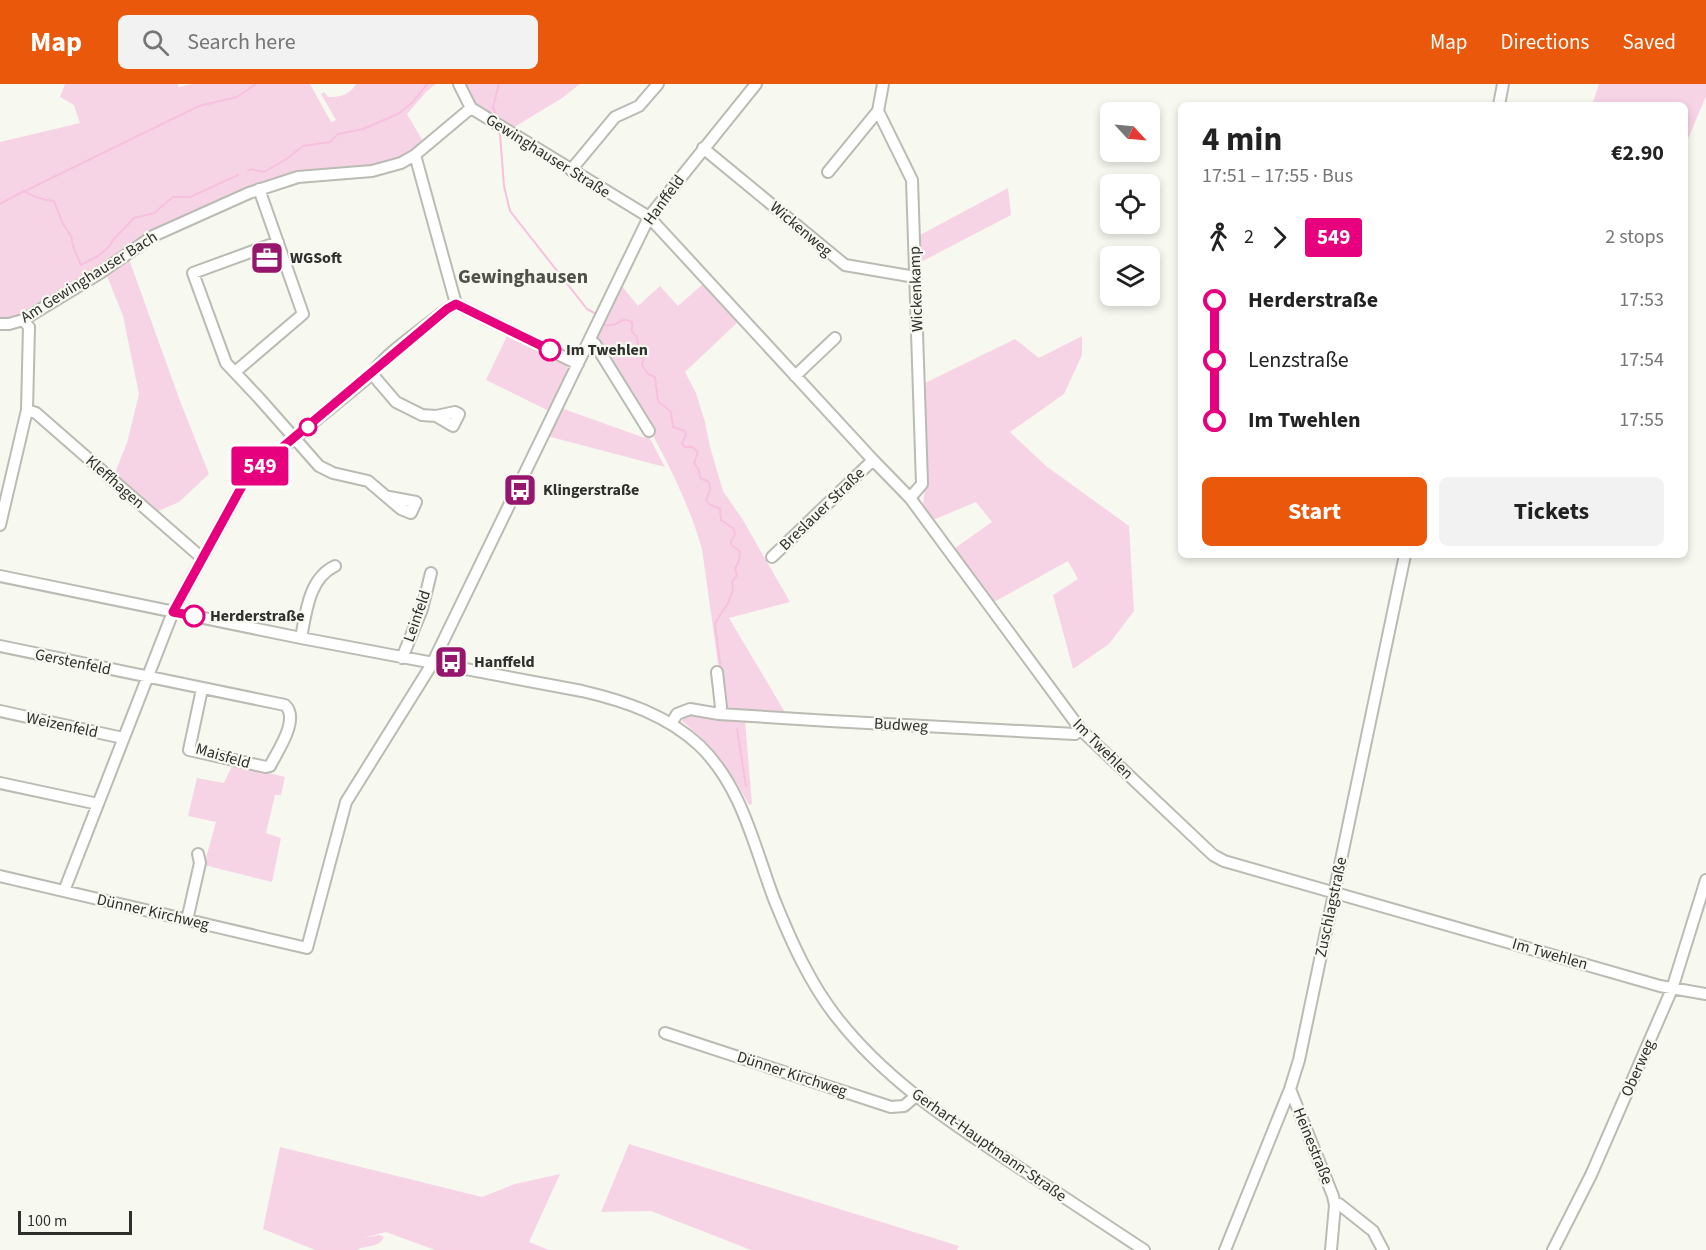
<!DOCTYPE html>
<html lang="en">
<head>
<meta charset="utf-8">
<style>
  :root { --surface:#fff; --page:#f2f2f2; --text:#222; --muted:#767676; --accent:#ea580c }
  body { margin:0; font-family:"Source Sans 3",sans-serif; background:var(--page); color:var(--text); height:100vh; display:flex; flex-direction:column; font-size:22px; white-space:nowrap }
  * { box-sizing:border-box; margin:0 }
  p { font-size:20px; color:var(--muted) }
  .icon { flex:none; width:33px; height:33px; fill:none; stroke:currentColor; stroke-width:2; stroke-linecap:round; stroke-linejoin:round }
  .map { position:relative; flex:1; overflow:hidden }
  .side { position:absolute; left:1178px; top:18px; width:510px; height:456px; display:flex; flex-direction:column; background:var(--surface); border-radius:9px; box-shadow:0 3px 9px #0003 }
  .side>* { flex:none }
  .badge { padding:0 12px; border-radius:4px; font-size:21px; line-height:39px }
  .needle { width:39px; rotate:116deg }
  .tools { position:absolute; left:1100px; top:18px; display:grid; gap:12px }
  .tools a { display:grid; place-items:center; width:60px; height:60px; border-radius:9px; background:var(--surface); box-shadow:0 3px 9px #0003; font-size:30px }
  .scale { position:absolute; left:18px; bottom:15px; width:114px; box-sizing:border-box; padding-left:6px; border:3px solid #2f302d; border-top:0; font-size:16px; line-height:21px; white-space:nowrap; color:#2f302d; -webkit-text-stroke:4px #f7f8f0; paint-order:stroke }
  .map>.badge { position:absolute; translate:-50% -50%; box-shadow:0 0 0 3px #fff }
  .legs { display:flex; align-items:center; gap:9px; height:66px; padding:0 24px; font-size:20px }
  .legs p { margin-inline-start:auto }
  .overview { display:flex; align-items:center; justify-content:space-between; height:102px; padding:0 24px }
  h1 { font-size:33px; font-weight:700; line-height:45px }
  .button { display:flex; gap:12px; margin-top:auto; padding:12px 24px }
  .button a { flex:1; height:69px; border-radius:9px; background:var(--accent); color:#fff; font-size:24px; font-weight:700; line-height:69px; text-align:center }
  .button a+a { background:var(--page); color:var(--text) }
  ul { padding:0 24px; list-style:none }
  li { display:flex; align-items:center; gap:21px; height:60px; font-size:22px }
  li i { display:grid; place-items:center; width:9px; height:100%; margin:0 8px; background:currentColor }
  li i::after { content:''; width:15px; height:15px; margin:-8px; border:4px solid; border-radius:50%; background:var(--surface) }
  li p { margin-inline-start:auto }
  li:first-child i { background:linear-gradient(#0000 50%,currentColor 0) }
  li:last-child i { background:linear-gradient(currentColor 50%,#0000 0) }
  header { display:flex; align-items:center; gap:36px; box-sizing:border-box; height:84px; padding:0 30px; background:var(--accent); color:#fff }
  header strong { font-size:28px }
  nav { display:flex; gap:33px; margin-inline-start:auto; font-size:21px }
  .search { width:420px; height:54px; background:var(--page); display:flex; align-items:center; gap:15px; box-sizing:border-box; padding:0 21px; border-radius:9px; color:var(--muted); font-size:22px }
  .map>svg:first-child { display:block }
</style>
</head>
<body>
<header>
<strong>Map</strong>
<div class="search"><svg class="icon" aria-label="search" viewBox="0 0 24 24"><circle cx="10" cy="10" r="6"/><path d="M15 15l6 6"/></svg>Search here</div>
<nav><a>Map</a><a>Directions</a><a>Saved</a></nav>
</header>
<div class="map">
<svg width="1706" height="1166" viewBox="0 0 1706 1166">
  <rect width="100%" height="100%" fill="#f7f8f0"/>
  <!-- green -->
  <path fill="#f6d4e6" d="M65,0H178V3L192,0H310L331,38L336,36L321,10L324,8L328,13C341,13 349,11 356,0H436L427,7L407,30L424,59L409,72L373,83L296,88L251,103L150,148L88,189L10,235H0V58L80,39L74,21L60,13Z
    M465,0H580L562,14L513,44L476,22Z
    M1599,0H1706V12L1685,62L1684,21H1592Z
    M1008,104L1011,131L919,179L918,152Z
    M129,175L180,317L209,390L179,418L156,428L114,391L127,359L139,310L123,232L107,192Z
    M705,198L740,236L685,288L696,309L705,338L710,363L723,407L743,436L790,518L729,534L786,630L736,627L724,623L702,465C680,389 635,321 596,253L621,201L638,222L660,202L678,222Z
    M507,252L567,281L568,287L551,328L486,296Z
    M1082,252V271L1064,310L1010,348L1046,382L1129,442L1134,527L1109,560L1073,585L1053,511L1078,495L1068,477L994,518L955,464L992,438L976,418L933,436L923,420L926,396L923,300L1015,255L1039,274Z
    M561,324L645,354L647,349L665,383L547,352Z
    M685,631L745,636L752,720L749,721C732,688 711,660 682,637Z
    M233,680L285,693L281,711H275L266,749L281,754L272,798L204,781L216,738L188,732L197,694L224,699Z
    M629,1060L959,1162L957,1166H751L651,1127L601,1128Z
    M280,1063L482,1113L515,1100L560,1090L529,1158L549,1166H435L386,1148L363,1154L379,1151L384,1153C378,1165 368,1160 357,1166H315L263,1145Z"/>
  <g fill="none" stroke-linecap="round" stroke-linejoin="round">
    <!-- stream -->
    <path stroke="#f8c0df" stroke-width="2" d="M498,35L493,23L499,0
      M500,50L504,102L510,127L587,225L598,231
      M248,87L251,85L264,88L288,74L303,62L330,58L338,50L363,45L398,30L413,18L427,0
      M25,107L199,22L237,13L256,0
      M0,120L24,107C33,113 44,116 54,117L63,140L71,152L74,165L81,181L98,172L109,163L113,156L134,134L154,129L173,113H190L238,91
      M602,241C606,241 611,242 615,240C622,237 624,233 632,238V248L637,253L638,262L644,272L642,281L648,290L655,293L658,317L671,328L673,343L685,347L686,351L682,359L684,363H692L698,368L694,379L699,386L700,394L709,398L710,406L706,416L709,420L720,425L721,436L734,445L735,451L731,457V461L740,467L739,477L735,485L737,491L732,498L733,506L728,519L715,539L721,587
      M737,645L746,702"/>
    <!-- minor casing -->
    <g stroke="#babbb3" stroke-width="14">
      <path id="minor" d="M459,0L471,24L649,133L873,376L910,414L1081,646L1213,771L1224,777L1660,902L1706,910
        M883,0L878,27L912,96L922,400L910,414
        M1499,21L1503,0
        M703,64L845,181L915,193
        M415,71L456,220L578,280
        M571,86L615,33L639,22L658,0
        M828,88L878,27
        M278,158L193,189L226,279L259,314L319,382L333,389L368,397L401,425L411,429L416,418L389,413
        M0,240H9L23,236L100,189L153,152L249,109L298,93L372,87L401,79L415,71L471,24
        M590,256L595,260L649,347
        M235,288L303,230L259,105
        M372,290L396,318L422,331L436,332L453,342L459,330L455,328L436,332
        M795,292L835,254
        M27,326L36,329L202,474
        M0,441L27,326L29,243L23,236
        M772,473L873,376
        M0,492L301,554L582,607C625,617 667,631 700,662C742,703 754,762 774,815C791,857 810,900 838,935C882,991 941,1032 1000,1071C1048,1103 1096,1134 1144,1166
        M301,554C306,528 309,494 335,482
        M0,562L285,621C300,635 278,666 270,682L266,683L189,666L202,605
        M402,574L422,525L431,489
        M717,588L721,623L719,630
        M0,627L123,654
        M671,640L677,630L690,625L719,630L830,637L1075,650L1081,646
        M0,699L98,720
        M0,792L307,864L346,718L432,580L649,133L756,0
        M64,807L173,528L247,393L372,290C382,272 429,240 447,225L456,220
        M187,836L200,779L198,770
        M665,949L891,1023L904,1022L916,1012
        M1290,1005L1333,1112L1335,1121L1331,1166
        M1335,1121L1339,1120L1373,1147L1383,1166
        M1225,1166L1290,1005L1299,976L1405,471
        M1553,1166L1591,1091L1672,905L1706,796"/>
    </g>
    <!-- minor -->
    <use href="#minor" stroke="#fff" stroke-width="10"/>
  </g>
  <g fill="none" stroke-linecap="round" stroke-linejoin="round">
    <!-- line-1 casing -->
    <g stroke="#fff" stroke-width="14">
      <path id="line-1" d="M194,532L173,528L247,393L447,225L456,220L550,266"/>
    </g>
    <!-- line-1 -->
    <use href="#line-1" stroke="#e6007e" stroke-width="9"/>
  </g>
  <!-- icons -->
  <defs>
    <g id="office-square" transform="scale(1.725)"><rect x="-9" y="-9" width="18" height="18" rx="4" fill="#96166e" stroke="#f7f8f0"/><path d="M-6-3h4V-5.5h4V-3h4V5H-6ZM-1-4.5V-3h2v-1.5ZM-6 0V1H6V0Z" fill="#fff"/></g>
    <g id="bus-square" transform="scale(1.725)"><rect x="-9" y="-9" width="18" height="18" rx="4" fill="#96166e" stroke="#f7f8f0"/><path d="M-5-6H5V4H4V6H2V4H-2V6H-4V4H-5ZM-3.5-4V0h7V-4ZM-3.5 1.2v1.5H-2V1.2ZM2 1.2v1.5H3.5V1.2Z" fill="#fff"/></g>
  </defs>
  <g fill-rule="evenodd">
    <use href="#office-square" x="267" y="174"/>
    <use href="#bus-square" x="520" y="406"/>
    <use href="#bus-square" x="451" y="578"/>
  </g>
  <!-- markers -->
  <g fill="#fff" stroke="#e6007e" stroke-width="3">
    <circle cx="550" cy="266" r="10"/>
    <circle cx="308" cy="343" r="8"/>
    <circle cx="194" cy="532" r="10"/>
  </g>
  <g text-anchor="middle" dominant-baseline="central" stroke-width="4.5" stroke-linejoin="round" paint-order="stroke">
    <!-- street labels -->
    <g font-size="16" fill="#2f302d" stroke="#f7f8f0">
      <text transform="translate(548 72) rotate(32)">Gewinghauser Straße</text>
      <text transform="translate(664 116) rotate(-54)">Hanffeld</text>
      <text transform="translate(801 145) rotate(40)">Wickenweg</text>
      <text transform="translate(89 193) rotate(-32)">Am Gewinghauser Bach</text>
      <text transform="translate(916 205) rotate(-92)">Wickenkamp</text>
      <text transform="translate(115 398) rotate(41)">Kleffhagen</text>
      <text transform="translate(822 425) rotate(-44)">Breslauer Straße</text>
      <text transform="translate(417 532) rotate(-71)">Leinfeld</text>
      <text transform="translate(73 578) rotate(12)">Gerstenfeld</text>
      <text transform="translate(62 641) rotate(12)">Weizenfeld</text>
      <text transform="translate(901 641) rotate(3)">Budweg</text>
      <text transform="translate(1103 665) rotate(45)">Im Twehlen</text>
      <text transform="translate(223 672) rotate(16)">Maisfeld</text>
      <text transform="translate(1331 823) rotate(-78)">Zuschlagstraße</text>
      <text transform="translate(153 828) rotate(13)">Dünner Kirchweg</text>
      <text transform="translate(1550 870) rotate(16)">Im Twehlen</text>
      <text transform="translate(1638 984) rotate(-66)">Oberweg</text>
      <text transform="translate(792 990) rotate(18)">Dünner Kirchweg</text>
      <text transform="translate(989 1061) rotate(35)">Gerhart-Hauptmann-Straße</text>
      <text transform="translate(1313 1062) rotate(68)">Heinestraße</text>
    </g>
    <!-- poi labels -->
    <g font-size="16" font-weight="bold" fill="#2f302d" stroke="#f7f8f0" text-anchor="start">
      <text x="290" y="174">WGSoft</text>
      <text x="543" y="406">Klingerstraße</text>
      <text x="474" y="578">Hanffeld</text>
    </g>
    <!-- stop labels -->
    <g font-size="16" font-weight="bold" fill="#2f302d" stroke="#f7f8f0" text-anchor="start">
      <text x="566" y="266">Im Twehlen</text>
      <text x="210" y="532">Herderstraße</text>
    </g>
    <!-- quarter labels -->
    <g font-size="20" font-weight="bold" fill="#50514a" stroke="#f7f8f0">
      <text x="523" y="193">Gewinghausen</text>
    </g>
  </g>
</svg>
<div class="tools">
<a><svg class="needle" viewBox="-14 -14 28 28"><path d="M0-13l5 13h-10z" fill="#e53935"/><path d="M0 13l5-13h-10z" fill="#767676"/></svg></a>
<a><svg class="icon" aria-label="locate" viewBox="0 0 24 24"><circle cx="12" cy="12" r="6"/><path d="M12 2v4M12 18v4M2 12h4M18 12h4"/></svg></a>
<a><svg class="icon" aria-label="layers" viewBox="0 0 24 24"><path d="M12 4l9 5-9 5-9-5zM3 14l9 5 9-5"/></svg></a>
</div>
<div class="scale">100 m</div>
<b class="badge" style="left:260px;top:382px;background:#e6007e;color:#fff">549</b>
<section class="side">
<div class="overview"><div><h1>4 min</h1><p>17:51 – 17:55 · Bus</p></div><b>€2.90</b></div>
<div class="legs"><svg class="icon" aria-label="walk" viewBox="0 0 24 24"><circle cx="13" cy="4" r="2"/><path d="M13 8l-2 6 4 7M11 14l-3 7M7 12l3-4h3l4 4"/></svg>2<svg class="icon" aria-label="forward" viewBox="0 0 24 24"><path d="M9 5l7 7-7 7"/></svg><b class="badge" style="background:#e6007e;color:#fff">549</b><p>2 stops</p></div>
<ul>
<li><i style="color:#e6007e"></i><b>Herderstraße</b><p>17:53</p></li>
<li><i style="color:#e6007e"></i><span>Lenzstraße</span><p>17:54</p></li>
<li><i style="color:#e6007e"></i><b>Im Twehlen</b><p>17:55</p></li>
</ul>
<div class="button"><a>Start</a><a>Tickets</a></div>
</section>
</div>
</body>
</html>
